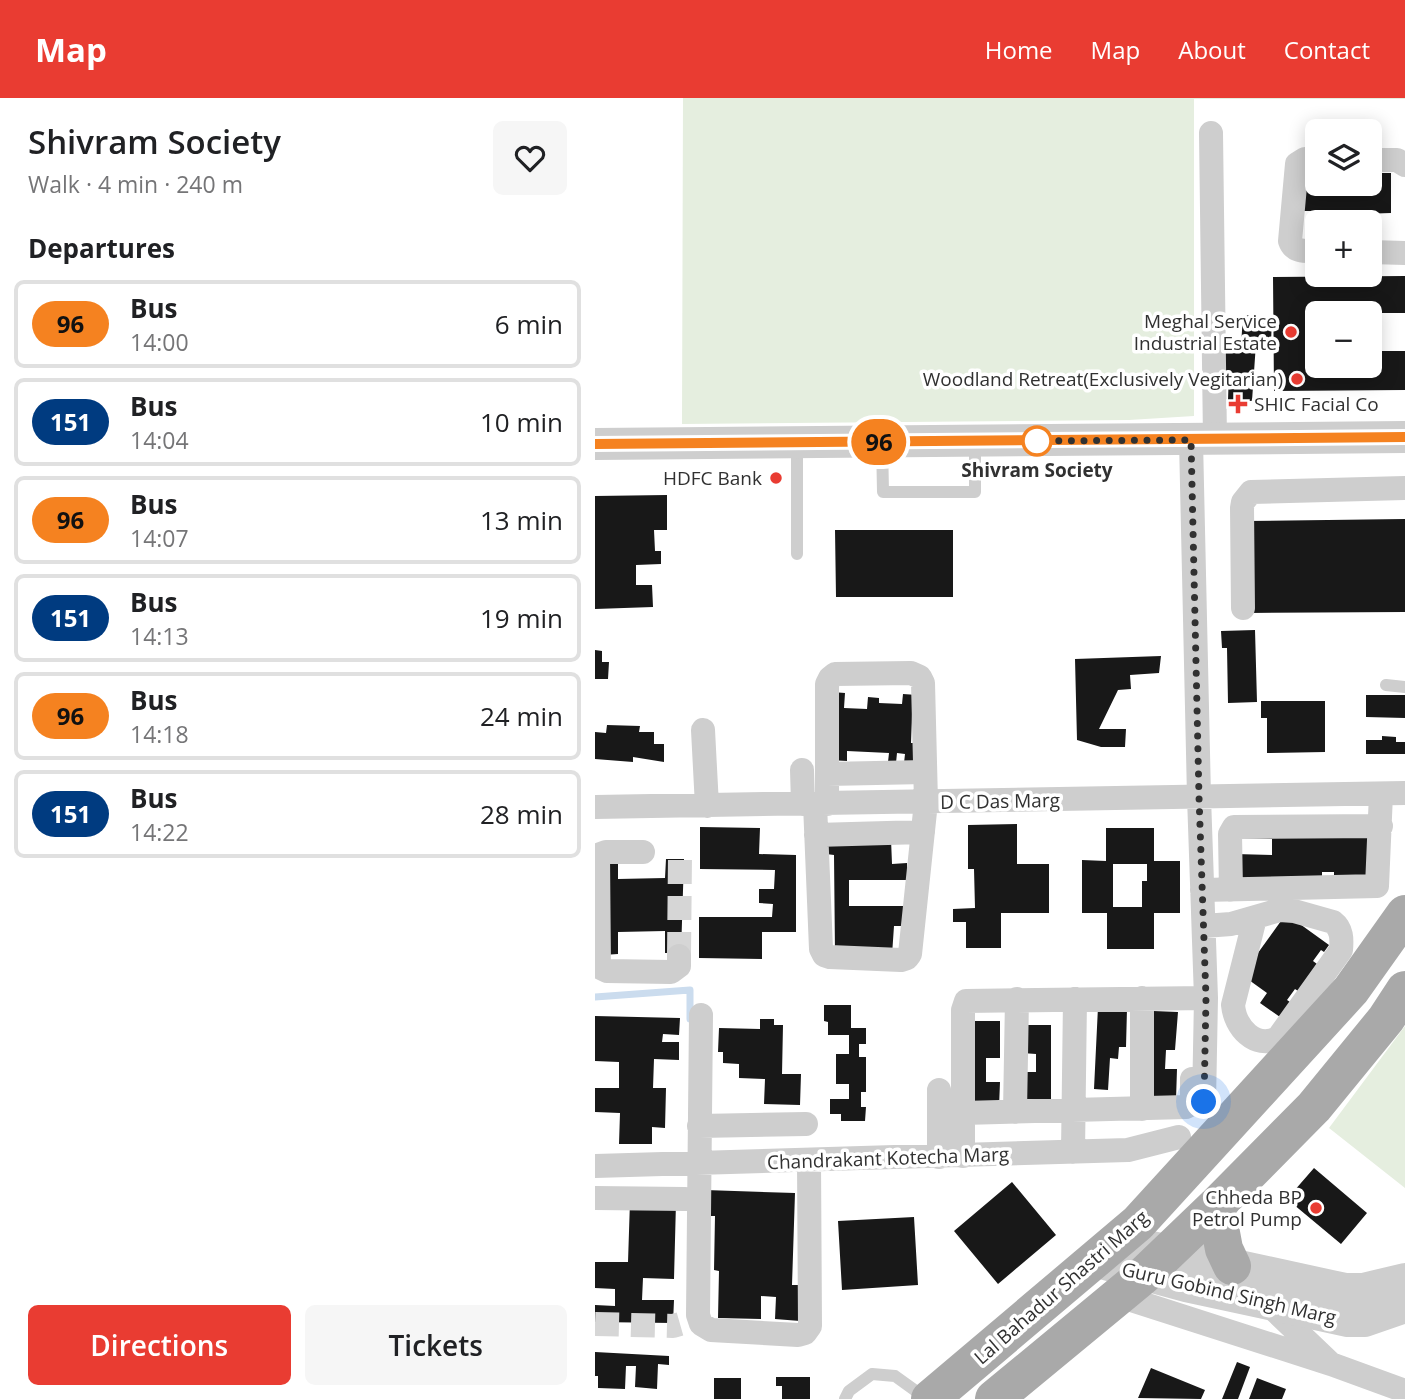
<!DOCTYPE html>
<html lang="en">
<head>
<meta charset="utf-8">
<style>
  :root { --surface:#fff; --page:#f6f6f6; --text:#202124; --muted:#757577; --line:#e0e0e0; --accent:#e93c32 }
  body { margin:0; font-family:"Open Sans",sans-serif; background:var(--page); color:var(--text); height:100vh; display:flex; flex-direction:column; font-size:26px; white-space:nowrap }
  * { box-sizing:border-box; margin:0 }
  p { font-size:23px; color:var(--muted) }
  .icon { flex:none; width:38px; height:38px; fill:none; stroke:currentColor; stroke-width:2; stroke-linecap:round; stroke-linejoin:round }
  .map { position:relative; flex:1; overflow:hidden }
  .sheet { display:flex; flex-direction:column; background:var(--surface); width:595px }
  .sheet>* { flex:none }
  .badge { padding:0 14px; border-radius:23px; font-size:24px; line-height:46px }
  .fabs { position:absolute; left:710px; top:21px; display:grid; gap:14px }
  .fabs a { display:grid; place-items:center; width:77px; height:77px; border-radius:10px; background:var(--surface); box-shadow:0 4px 18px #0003; font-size:35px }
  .you { position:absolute; width:35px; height:35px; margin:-18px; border:5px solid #fff; border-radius:50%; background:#1a73e8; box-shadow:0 0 0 10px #1a73e833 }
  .map>.badge { position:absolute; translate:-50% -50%; box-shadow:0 0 0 4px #fff }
  h2 { padding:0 28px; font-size:26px; line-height:63px }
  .round { display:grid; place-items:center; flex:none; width:74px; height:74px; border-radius:10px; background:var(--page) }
  .headline { display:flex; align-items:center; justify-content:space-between; height:119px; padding:0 28px }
  h1 { font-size:33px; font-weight:600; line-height:52px }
  .button { display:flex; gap:14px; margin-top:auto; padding:14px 28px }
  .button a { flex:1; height:80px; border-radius:10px; background:var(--accent); color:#fff; font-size:28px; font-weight:600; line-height:80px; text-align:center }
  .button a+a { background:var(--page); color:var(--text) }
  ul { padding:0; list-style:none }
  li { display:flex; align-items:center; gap:21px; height:88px; margin:0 14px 10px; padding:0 14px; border:4px solid var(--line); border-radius:10px }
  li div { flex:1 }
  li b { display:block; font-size:26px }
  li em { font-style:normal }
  li .badge { min-width:77px; font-weight:700; text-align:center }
  header { display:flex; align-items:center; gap:42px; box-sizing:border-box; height:98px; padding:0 35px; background:var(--accent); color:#fff }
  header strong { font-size:33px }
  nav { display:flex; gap:38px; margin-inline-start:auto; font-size:24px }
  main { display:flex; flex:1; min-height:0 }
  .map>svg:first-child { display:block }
</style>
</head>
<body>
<header>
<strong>Map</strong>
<nav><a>Home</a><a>Map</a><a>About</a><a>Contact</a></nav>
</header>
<main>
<section class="sheet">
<div class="headline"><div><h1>Shivram Society</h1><p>Walk · 4 min · 240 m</p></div><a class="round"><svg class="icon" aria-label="heart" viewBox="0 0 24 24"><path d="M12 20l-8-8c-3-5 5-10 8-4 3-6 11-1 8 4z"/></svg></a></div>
<h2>Departures</h2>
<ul>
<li><span class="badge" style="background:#f58220;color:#111">96</span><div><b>Bus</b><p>14:00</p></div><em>6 min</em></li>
<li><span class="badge" style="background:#003b80;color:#fff">151</span><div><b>Bus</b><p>14:04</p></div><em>10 min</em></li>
<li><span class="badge" style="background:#f58220;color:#111">96</span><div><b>Bus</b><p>14:07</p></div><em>13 min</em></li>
<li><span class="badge" style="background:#003b80;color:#fff">151</span><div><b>Bus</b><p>14:13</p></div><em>19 min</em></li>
<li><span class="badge" style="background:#f58220;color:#111">96</span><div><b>Bus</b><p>14:18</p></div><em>24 min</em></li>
<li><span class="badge" style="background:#003b80;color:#fff">151</span><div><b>Bus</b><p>14:22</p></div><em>28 min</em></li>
</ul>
<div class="button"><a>Directions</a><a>Tickets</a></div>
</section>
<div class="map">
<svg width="810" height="1301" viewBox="0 0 810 1301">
  <rect width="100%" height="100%" fill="#fff"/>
  <!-- green -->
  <path fill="#e5eedf" d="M88,0H810V1H599V318L534,322L87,326Z
    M810,928V1090L734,1030Z"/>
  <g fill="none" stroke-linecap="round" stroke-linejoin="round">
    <!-- stream -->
    <path stroke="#cbdcee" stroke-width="7" d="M0,899L95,892V921"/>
  </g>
  <!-- building -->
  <path fill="#181818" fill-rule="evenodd" d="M708,73L723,74V86H775V75H796V115L765,116V124H745L746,113H706Z
    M810,178V215H713V253H723V268H775V253H810V292L679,293L678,179Z
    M648,217L677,219L676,245H661L657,303L633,302L634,273H622L623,247L646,248Z
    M72,397V432H59L60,453H66V466L41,467V487H57L58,509L0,511V398Z
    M810,421V514L653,515L652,423Z
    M240,432H358V499H241Z
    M660,532L662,604L633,605L632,550H627L626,533Z
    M0,552L7,553V564H14L13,581H0Z
    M566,558L564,575L535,577L536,591L523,592L504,631H531L530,649H506L482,642L480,561Z
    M237,594L250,595L249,610L272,611L273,599L284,600V605L307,606L308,596L322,597L317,616L316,645H324L323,665H309L310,656L302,655L301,665L293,664L294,655L252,653V663L234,662Z
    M771,597H810V620L771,619Z
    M666,603H730V654L672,655V620H666Z
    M12,627L45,628L44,634H59V646H69V664L38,659V664L0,661V634L11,635Z
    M787,638L801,639V644H810V656H771V642H787Z
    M422,726V766H454V815H406V850H371V824H358V811L380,810L379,771H373V727Z
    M105,729L165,730L164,756L201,757V834H167V861L104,860V819H177L178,806L164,805V791H179L180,772L105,771Z
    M511,730H559V763H585V815H559V851H512V815H487V762L511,763ZM518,766H552V783H547V809H518Z
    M778,733V782H739V774H727V782L640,783V756L677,757V741L641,740Z
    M233,741H296L297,766L312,765V782H254V808H312L307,828H299L297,857L240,856L239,757L231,756Z
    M71,761H89L86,855H70V833L23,834V856L8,857L7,764H23V781L70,780Z
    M691,816L734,847L729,854L726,852L718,863L722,866L703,893L700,891L692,902L695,904L685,919L665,905L672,895L647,877Z
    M229,907H256V930H271V946H264V959H271V994H266V1009H271L270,1023H246V1016H235V1001H254V986H241V956H254V937H233V924L229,923Z
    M503,909L532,911L531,949H524L523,961L515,960L513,992L499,991Z
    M558,913L583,914L580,952H571L570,971H582L581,1002L553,1001Z
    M0,918L85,920L84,937L68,936L67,944H84V962L59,961L58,990H71L70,1030L57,1029V1046H24L25,1015L0,1014V990H24V964L0,963Z
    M165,921H179V927H188L187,976H206L205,1007L169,1006L170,981L144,980V966L128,965V954H123L124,930L165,931Z
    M375,923H405V960H391V984H405L404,1009L374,1008Z
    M428,927H456V1001H427V974H441V956L427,955Z
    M719,1070L772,1115L746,1146L692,1101Z
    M417,1084L461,1137L403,1186L359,1133Z
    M110,1092L200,1095L197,1187H207L205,1223L180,1221L181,1199L166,1198V1221L123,1220L124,1173L119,1172L120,1118H109Z
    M35,1103L81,1104L79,1181L48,1180L47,1202H79L78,1225L0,1224V1207L20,1208V1191L0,1190V1164H33Z
    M319,1119L323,1187L247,1192L243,1123Z
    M0,1254L74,1258V1267L63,1266L62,1291L40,1289L41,1268H31L30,1291L3,1290V1278H0Z
    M642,1264L655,1269L643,1301H627Z
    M556,1270L610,1292L606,1301L543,1300Z
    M181,1279H215V1301H187V1288H181Z
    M119,1280H146V1301H119Z
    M662,1280L691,1291L687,1301H654Z"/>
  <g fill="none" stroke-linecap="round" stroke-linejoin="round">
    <!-- minor-tunnel -->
    <path stroke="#d6d6d6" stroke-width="24" stroke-dasharray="24 12" stroke-linecap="butt" d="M84,858L85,758
      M0,1226L78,1228L85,1226"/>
    <!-- service -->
    <path stroke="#cecece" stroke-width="12" d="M287,344L288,394H380V344
      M202,345V456
      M791,587L810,589
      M250,1301L254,1293L277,1276L300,1278L332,1301"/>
    <!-- minor -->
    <path stroke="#cecece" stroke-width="24" d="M616,35L620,342
      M723,61H710L702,66L695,143C699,155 712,153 723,153
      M775,62H802L810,67
      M775,154L810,155
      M596,342L604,699L611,900L609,1004
      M648,510L647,410L648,404L656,394L810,390
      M108,632L112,708
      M207,672L208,706
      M232,676L330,674
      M220,706L226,851L229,857L235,859L306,862L312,860L315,856L331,704L328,585L325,579L316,575L240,576L235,580L232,586V706
      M0,709L810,695
      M221,737L328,734
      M48,754H11L3,757L4,869L12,873L76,874L84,868V858
      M607,792L782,788L786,696
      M636,792L635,736L639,729L786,728
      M609,828L636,826L685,812L699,813L738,824C747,831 747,841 746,852L683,940C660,952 640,929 638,907L660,820
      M106,917L103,1217L106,1226L116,1232L203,1237L210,1235L215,1228L214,1063
      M344,992V1059
      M547,1011V900
      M420,1014L422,901
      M368,1015L591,1009L597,1006V981
      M104,1028L211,1026
      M478,1054L480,901
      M368,1058V912L371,903L611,900
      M0,1068L533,1052L584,1039
      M0,1100L90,1101
      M524,1198L736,1266
      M672,1205L736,1266L810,1293"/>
    <!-- tertiary -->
    <path stroke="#cecece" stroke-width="32" d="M0,346L810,339
      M524,1142L750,1191H768L810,1181
      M499,1163L591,1188L753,1223H770L810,1209"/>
    <!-- primary -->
    <path stroke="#a9a9a9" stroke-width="38" d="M621,1108L629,1151L637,1168
      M335,1301L543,1125L756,892L810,816
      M399,1301L549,1177L621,1108L719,1009L791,921L810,892"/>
  </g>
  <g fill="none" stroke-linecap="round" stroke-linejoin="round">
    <!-- line casing -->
    <g stroke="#fff" stroke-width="16">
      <path id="line" d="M0,346L810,339"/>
    </g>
    <!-- line -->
    <use href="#line" stroke="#f58220" stroke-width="10"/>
    <!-- walk -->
    <path stroke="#313131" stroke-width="7" stroke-dasharray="0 12.6" d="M442,343H434L596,342L604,699L611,900L609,1004"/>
  </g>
  <!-- markers -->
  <g fill="#e93c32" stroke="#fff" stroke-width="2.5">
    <circle cx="696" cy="234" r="7"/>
    <circle cx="702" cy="281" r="7"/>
    <path d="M639.5 295.5h7v7h7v7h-7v7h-7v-7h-7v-7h7z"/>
    <circle cx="181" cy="380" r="7"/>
    <circle cx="721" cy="1110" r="7"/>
  </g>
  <circle fill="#fff" stroke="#f58220" stroke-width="3.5" cx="442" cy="343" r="14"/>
  <g text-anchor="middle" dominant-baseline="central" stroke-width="7" stroke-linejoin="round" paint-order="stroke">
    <!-- poi labels -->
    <g font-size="19" fill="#313131" stroke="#fff" text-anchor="end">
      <text x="682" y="223">Meghal Service<tspan x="682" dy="22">Industrial Estate</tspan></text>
      <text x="688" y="281">Woodland Retreat(Exclusively Vegitarian)</text>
      <text x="659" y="306" text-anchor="start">SHIC Facial Co</text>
      <text x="167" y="380">HDFC Bank</text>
      <text x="707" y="1099">Chheda BP<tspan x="707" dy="22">Petrol Pump</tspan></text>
    </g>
    <!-- stop labels -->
    <g font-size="19" font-weight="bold" fill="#313131" stroke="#fff">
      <text x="442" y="372">Shivram Society</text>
    </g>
    <!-- street labels -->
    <g font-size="19" fill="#313131" stroke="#fff">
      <text transform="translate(405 703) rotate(-1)">D C Das Marg</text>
      <text transform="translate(293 1060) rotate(-2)">Chandrakant Kotecha Marg</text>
      <text transform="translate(466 1189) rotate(-41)">Lal Bahadur Shastri Marg</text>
      <text transform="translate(634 1195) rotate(13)">Guru Gobind Singh Marg</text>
    </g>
  </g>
</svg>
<div class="fabs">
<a><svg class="icon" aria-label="layers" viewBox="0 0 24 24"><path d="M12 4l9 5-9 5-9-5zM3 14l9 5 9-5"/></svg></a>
<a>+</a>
<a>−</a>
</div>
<div class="you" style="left:609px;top:1004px"></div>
<b class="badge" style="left:284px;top:344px;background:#f58220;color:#111">96</b>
</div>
</main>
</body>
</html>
